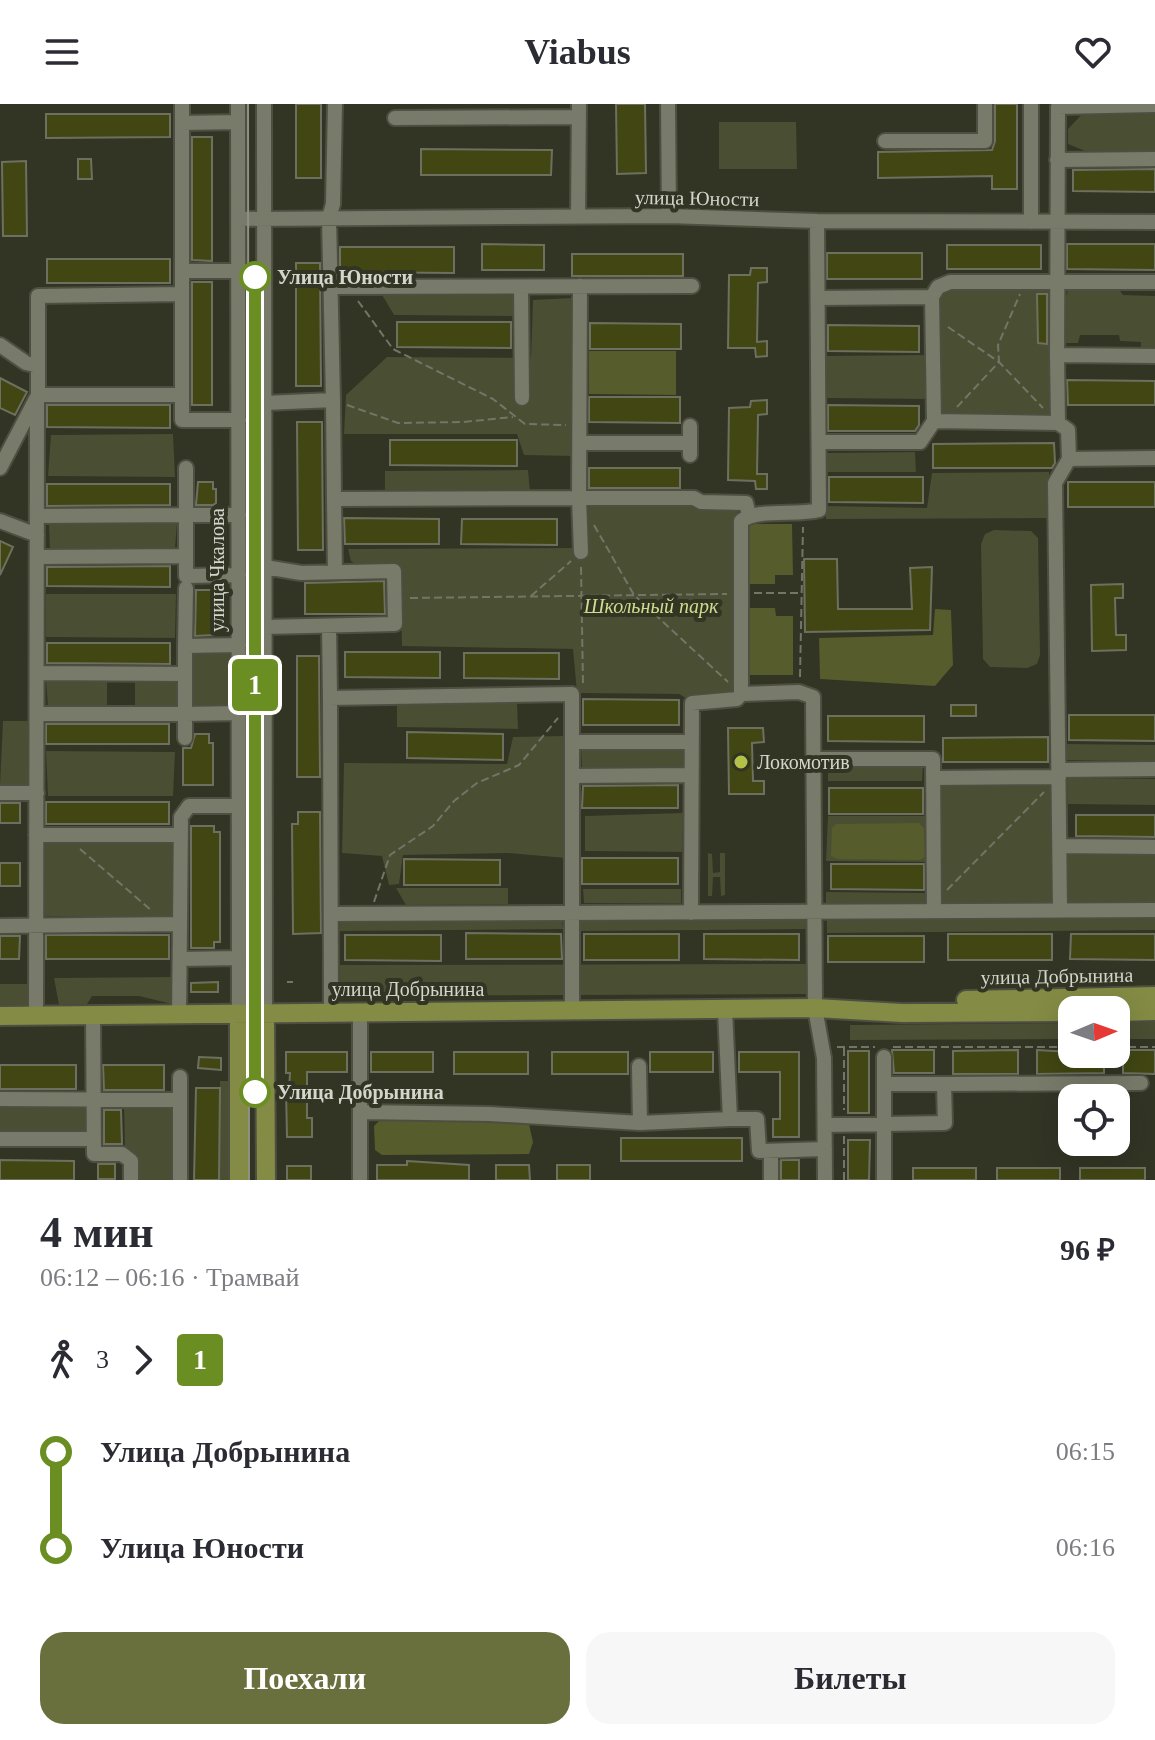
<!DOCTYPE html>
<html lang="ru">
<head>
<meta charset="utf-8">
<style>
  :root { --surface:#fff; --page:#f7f7f7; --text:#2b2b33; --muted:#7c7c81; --accent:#696f3d }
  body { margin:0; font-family:"Times New Roman",serif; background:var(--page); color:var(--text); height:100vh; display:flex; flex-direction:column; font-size:30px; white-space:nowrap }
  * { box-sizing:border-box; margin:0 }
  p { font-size:26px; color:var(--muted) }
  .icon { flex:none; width:44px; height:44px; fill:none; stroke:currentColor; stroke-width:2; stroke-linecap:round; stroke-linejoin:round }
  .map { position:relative; height:1076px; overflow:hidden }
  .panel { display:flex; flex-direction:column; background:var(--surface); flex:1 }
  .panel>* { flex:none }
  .badge { padding:0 16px; border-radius:6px; font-size:28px; line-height:52px }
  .needle { width:52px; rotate:88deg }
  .tools { position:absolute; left:1058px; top:892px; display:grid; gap:16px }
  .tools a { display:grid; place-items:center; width:72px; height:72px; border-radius:16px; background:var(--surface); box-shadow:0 8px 32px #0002; font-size:40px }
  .map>.badge { position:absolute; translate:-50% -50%; box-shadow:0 0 0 4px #fff }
  .legs { display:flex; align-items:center; gap:12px; height:88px; padding:0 40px; font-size:26px }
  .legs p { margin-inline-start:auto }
  .head { display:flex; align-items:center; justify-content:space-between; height:136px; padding:0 40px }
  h1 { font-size:44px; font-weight:600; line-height:60px }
  .action { display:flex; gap:16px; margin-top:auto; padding:16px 40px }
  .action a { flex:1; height:92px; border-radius:24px; background:var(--accent); color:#fff; font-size:32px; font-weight:600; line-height:92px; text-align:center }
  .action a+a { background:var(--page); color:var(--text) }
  ul { padding:0 40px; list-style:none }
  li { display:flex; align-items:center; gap:28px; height:96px; font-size:30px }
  li i { display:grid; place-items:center; width:12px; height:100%; margin:0 10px; background:currentColor }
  li i::after { content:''; width:20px; height:20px; margin:-10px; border:6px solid; border-radius:50%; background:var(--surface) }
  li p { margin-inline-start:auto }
  li:first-child i { background:linear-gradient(#0000 50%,currentColor 0) }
  li:last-child i { background:linear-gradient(currentColor 50%,#0000 0) }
  header { display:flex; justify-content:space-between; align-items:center; height:104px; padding:0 40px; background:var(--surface); font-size:36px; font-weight:600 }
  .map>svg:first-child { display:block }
</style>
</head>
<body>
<header><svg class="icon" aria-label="menu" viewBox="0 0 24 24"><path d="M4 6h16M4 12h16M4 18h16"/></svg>Viabus<svg class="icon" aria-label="heart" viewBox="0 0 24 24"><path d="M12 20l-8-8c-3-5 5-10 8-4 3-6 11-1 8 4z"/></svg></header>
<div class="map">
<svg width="1155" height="1076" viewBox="0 0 1155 1076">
  <rect width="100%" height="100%" fill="#323424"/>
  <!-- green -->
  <path fill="#4a4e32" d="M1083,9H1155V47H1085L1068,40V25Z
    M719,18H796L797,65H719Z
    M952,183L1050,184L1049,315L939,312V190Z
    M1069,183L1118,184L1123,191L1155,192V246H1141V238L1120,237L1119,231H1080L1078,239H1065L1066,192Z
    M381,189H513V212L394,211Z
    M572,194L574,352L524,351L517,330H344L346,291L387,253L531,254L533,196Z
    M924,251L926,295L826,294V252Z
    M173,330L175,373L48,372L51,331Z
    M915,348L916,368H826V349Z
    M528,366L530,388L385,389V367Z
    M1049,368L1048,414L826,415V402L927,404L932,369Z
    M586,397L693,398L737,405L739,585L736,594L691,597L679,590L577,589L573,545L402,542L400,461L358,462L351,457L348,445L585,444Z
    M177,418L175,444L50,446L49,420Z
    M994,426L1031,427L1038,434L1040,551L1037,560L1027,564L990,563L983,555L981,440L985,430Z
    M46,490H176L175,534L46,533Z
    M188,546L230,547V606L188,607Z
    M135,575L177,577L178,602L135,603Z
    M46,576H107V602H48Z
    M517,597L518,625L397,623V599Z
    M3,617H28V682L0,681Z
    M563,632L566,754L508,749L403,751L399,780L389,781L382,752L342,749L344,659L507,660L513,633Z
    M1066,640L1155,641V657L1067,656Z
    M581,642L686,643L687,665H582Z
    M46,647L175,648L173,692H48Z
    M828,661H923L922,677H828Z
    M1067,674L1155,675V701L1068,700Z
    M1052,676L1056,803H938L939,678Z
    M683,709L682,748L585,747V712Z
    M828,712H929V758L826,757Z
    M175,737L173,812H44L45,739Z
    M1066,747L1155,749V800L1066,801Z
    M708,749L712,750L713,769L720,768V749H725V791L721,792L720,773H713L712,792H708Z
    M396,784H508V800L406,801Z
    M583,785H681V799H584Z
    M826,788L927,789V802L826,803Z
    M808,812V825L581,827L580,817Z
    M827,812H1155V826L827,829Z
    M562,815L563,825L339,827L340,816Z
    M808,860V890L340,892V861Z
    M173,873L172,900L139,892H92L87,900L59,901L54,874Z
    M0,880H29L30,901H0Z
    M1116,918H1155V935H1116Z
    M1072,919V935L850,936V921Z
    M220,977H234V1076H220Z
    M175,999L176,1076H137L125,1047L124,1001Z
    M0,1000L89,1001L88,1032L0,1031Z"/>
  <!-- forest -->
  <path fill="#565c2b" d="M589,247H676V291L589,290Z
    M745,420H792L793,471H775V480H745Z
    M746,504H775L776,512H793V571H746Z
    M935,505L951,506L953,561L935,582L820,575L819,534L933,531Z
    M919,719L924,724L925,753L919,756L838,755L831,752L832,724L836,720Z
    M522,1015L529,1020L533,1038L529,1050L382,1051L375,1046L374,1022L380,1016Z"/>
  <!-- building -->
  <path fill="#414613" stroke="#6e705f" stroke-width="2" d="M296,0H321V74H296Z
    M616,0H645L646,69L617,70Z
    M995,0H1017V85H992V72L878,74V48L992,46L995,37Z
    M46,10H170V33L46,34Z
    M192,33H212V157L192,156Z
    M421,45L552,46L551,71H421Z
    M78,55H91L92,75H78Z
    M26,57L27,132H3L2,58Z
    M1155,65V88L1073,87V66Z
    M482,140L544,141V166H482Z
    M1067,140H1155V166L1067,165Z
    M947,141H1041V165H947Z
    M340,143H454V169L340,168Z
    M827,149H922V175H827Z
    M572,150H683V172H572Z
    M47,155H170V179H47Z
    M296,159H320L321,282H296Z
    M751,164H767V178L758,179L757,238L767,237V252L756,253L755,244H728L729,171H750Z
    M192,178H212V301H192Z
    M1037,190H1047V240L1038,239Z
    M397,218H511V244L397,243Z
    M590,219L681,220V245H590Z
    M828,221L919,222V248L828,247Z
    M0,274L27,288L15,311L0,304Z
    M1067,276L1155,277V301H1068Z
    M589,293H680V319L589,318Z
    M767,296V310L758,311L757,370H767V385H756L755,377L728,376L729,304L750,303L751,297Z
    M47,301H170V324L47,323Z
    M828,301L919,302V321L915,327H828Z
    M297,318H322L323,446H298Z
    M390,336H517V362L390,361Z
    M1054,339L1055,359L1052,364H933V340Z
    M589,364H680V384H589Z
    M829,373H923V399L829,398Z
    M198,378H213V385H216V399L213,401H196Z
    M1068,378H1155V403H1068Z
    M47,380H170V401L47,402Z
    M344,414L439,415V440H345Z
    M462,415H557V441L461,440Z
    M0,437L13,443L0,471Z
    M804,455H837L838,505H912L910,464L932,463L930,526L805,528Z
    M170,462V483L47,482V463Z
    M384,477L385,510H305V479Z
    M1123,480V494H1115L1116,531H1126V546L1092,547L1091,481Z
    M196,486H214V497H220L219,526H214V531L195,532Z
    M47,539H170V560L47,559Z
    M345,548H440V574L345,573Z
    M464,549H559V575L464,574Z
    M297,552H319L320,673H297Z
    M583,595L679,596V621H583Z
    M951,601H976V612H951Z
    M1069,611H1155V637L1069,636Z
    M828,612H924V638L828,637Z
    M46,620H169V640H46Z
    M728,624H763L764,638L752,639L753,677H764V690H729Z
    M407,628L503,630V656L407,654Z
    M195,630H209V639H213V681H183V644H191Z
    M1048,633V658H943V634Z
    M678,681V704H582L583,682Z
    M829,684H923V710H829Z
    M46,698H169V720H46Z
    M0,699H20V719H0Z
    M298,708H320L321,829L293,830L292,720H298Z
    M1076,711H1155V733L1076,732Z
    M191,722H214V728H220V838H214V844H191Z
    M582,754H678V780H582Z
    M404,755L500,756V781H404Z
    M0,759H20V782H0Z
    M831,760H924V786L831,785Z
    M466,829L561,830L562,855H466Z
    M584,830H679V856H584Z
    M704,830H799V856L704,855Z
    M948,830H1052V856H948Z
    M1071,830H1155V856L1070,855Z
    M46,831H169V855H46Z
    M345,831H441V857L345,856Z
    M0,832H20L19,855H0Z
    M828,832H924V858H828Z
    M218,878V888H191V879Z
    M892,946H934V969H894Z
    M1018,946V970H953V947Z
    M1037,946L1104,950V969L1037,970Z
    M1123,946H1155V970L1123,969Z
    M848,947H869V1009H848Z
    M286,948H347V968H307V1014H312V1033H287L286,985H289L290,969H286Z
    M371,948H433V968H371Z
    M454,948H528V970H454Z
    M552,948H628V970H552Z
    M650,948H713V968H650Z
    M739,948H799V1033H773V1015H780V968H739Z
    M199,953L221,954V966L198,964Z
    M0,961H76V985H0Z
    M103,961H164V986H104Z
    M196,984H220L219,1076H194Z
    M104,1006H121L122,1040H104Z
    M621,1034H742V1057H621Z
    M848,1036H870L869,1076H848Z
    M0,1056L74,1057V1076H0Z
    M781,1056H799V1076H781Z
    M407,1057L469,1061V1076H377V1061H407Z
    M98,1060H115V1075H98Z
    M496,1061H529L530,1076H496Z
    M557,1061H590V1076H557Z
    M287,1062H311V1076H287Z
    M913,1064H976V1076H913Z
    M997,1064H1060V1076H997Z
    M1080,1064H1145V1076H1080Z"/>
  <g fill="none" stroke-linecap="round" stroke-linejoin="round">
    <!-- minor casing -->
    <g stroke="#4e4f42" stroke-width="18">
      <path id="minor" d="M182,0V316H239
        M238,0L239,910
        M264,0L265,909
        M668,0L669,112
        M1155,1L1058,3L1057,251L1155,252
        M395,14L578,13
        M182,19L238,18
        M885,37H985V0
        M1057,56L1155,55
        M578,112L579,0
        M238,115L669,112L817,117L1155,118
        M817,117L819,406C796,412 758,404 741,417V590L799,588L813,593L815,904L824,954L825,1076
        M1031,118V0
        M182,167H238
        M329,183L692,182
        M521,183L522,294
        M818,194L932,193L938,183L950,178H1155
        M0,241L26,259L38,262
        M38,291V192L182,190
        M333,296L329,114L333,100L335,0
        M265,299L333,296L334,395
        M934,317L1058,319L1057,251
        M1058,319L1068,326L1069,355L1155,354
        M690,322V351
        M819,338H920L934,317L932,193
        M580,339H690
        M0,364L38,291H182
        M239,411H186V472L239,471
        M37,412L186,411V364
        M0,417L37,431
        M581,448L579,394H694L701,398L746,399L749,411
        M37,453L186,452
        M265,463L301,469L394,467L395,520L265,523
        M335,468L334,395L579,394L580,182
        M186,484L185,542L239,541
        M329,522L330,594
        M185,542V610L239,609
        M37,569L185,570
        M37,610H185V634
        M572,638H691
        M814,655H933L934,807
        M1059,666L1155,665
        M572,672L691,671
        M935,674L1059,673
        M0,689H37
        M36,731H180
        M1060,742L1155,743
        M1060,806L1055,379L1069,355
        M691,809L692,599L737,595L741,590
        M331,810L1155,806
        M0,822L180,820L181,713L189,702H239
        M180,855L239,854
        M725,906L730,1015H757L759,1047L825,1045
        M331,908L330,594L572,590V907
        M179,911L180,820
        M36,912L37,293
        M93,912L94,1050H122L131,1057V1076
        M884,953V1076
        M180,973V1076
        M884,980H944
        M0,995L180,996
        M360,1008L490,1010L640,1019L639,962
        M640,1019L730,1015
        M825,1021L945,1019L944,980L1141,979
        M0,1035H94
        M360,1076V907
        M771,1076V1047"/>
    </g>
    <!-- major casing -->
    <g stroke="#4e4f42" stroke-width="22">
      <path id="major" d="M966,896L1155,892
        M1116,908L1155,907
        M265,909L266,1076
        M0,912L815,904L902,909L1072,908
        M239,1076V910"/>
    </g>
    <!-- path -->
    <path stroke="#737567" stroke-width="2" stroke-dasharray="8 4" stroke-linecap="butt" d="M358,197L393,245L493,295L525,320L566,321
      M948,223L999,258L1043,304
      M347,301L398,319L463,318L513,313
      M957,303L999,258L998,241L1020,190
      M594,421L634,491L728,578
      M581,463L583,581
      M754,489H800
      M531,492L571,457
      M410,494L727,490
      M800,573L803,423
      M80,745L151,806
      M947,786L1044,688
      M374,798L390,751L433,722L454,697L477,679L519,661L558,614
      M287,878H293
      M837,943H875
      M893,943H1072
      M1116,943H1155
      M844,944V1006
      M844,1032V1076"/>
    <!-- minor -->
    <use href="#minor" stroke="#787b69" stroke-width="14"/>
    <!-- major -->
    <use href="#major" stroke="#838b44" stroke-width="18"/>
    <!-- tram -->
    <path stroke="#8f9184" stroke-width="2" d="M248,0L249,1076"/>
  </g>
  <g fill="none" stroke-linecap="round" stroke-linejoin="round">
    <!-- line-1 casing -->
    <g stroke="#fff" stroke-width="18">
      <path id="line-1" d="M255,173V988"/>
    </g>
    <!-- line-1 -->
    <use href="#line-1" stroke="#6b8e23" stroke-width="12"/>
  </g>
  <!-- markers -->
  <g fill="#fff" stroke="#6b8e23" stroke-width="4">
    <circle cx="255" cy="173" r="14"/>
    <circle cx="255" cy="988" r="14"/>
  </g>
  <circle fill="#b5c249" stroke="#323424" stroke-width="3" cx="741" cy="658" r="8"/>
  <g text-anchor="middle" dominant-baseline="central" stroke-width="8" stroke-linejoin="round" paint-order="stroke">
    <!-- street labels -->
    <g font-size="20" fill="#d4d6cc" stroke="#323424">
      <text transform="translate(697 94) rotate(1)">улица Юности</text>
      <text transform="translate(217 466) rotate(-90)">улица Чкалова</text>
      <text transform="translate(1057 872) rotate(-1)">улица Добрынина</text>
      <text x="408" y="885">улица Добрынина</text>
    </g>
    <!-- stop labels -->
    <g font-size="20" font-weight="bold" fill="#d4d6cc" stroke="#323424" text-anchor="start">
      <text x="277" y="173">Улица Юности</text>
      <text x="277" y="988">Улица Добрынина</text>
    </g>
    <!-- park labels -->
    <g font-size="20" font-style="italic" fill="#d0db8c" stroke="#323424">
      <text x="651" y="502">Школьный парк</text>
    </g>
    <!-- poi labels -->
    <g font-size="20" fill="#d4d6cc" stroke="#323424" text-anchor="start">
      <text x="757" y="658">Локомотив</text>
    </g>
  </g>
</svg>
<div class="tools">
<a><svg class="needle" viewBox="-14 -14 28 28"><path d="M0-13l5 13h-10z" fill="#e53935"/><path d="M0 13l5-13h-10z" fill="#7c7c81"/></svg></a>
<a><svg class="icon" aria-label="locate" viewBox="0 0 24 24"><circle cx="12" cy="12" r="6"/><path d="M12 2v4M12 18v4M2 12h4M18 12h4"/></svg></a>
</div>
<b class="badge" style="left:255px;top:581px;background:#6b8e23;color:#fff">1</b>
</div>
<section class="panel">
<div class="head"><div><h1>4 мин</h1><p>06:12 – 06:16 · Трамвай</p></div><b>96 ₽</b></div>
<div class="legs"><svg class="icon" aria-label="walk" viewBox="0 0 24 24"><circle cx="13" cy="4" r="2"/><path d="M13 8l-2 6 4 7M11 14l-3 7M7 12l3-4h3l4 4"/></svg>3<svg class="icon" aria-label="forward" viewBox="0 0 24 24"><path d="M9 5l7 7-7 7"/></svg><b class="badge" style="background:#6b8e23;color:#fff">1</b></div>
<ul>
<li><i style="color:#6b8e23"></i><b>Улица Добрынина</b><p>06:15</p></li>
<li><i style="color:#6b8e23"></i><b>Улица Юности</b><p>06:16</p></li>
</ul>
<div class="action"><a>Поехали</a><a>Билеты</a></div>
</section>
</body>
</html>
